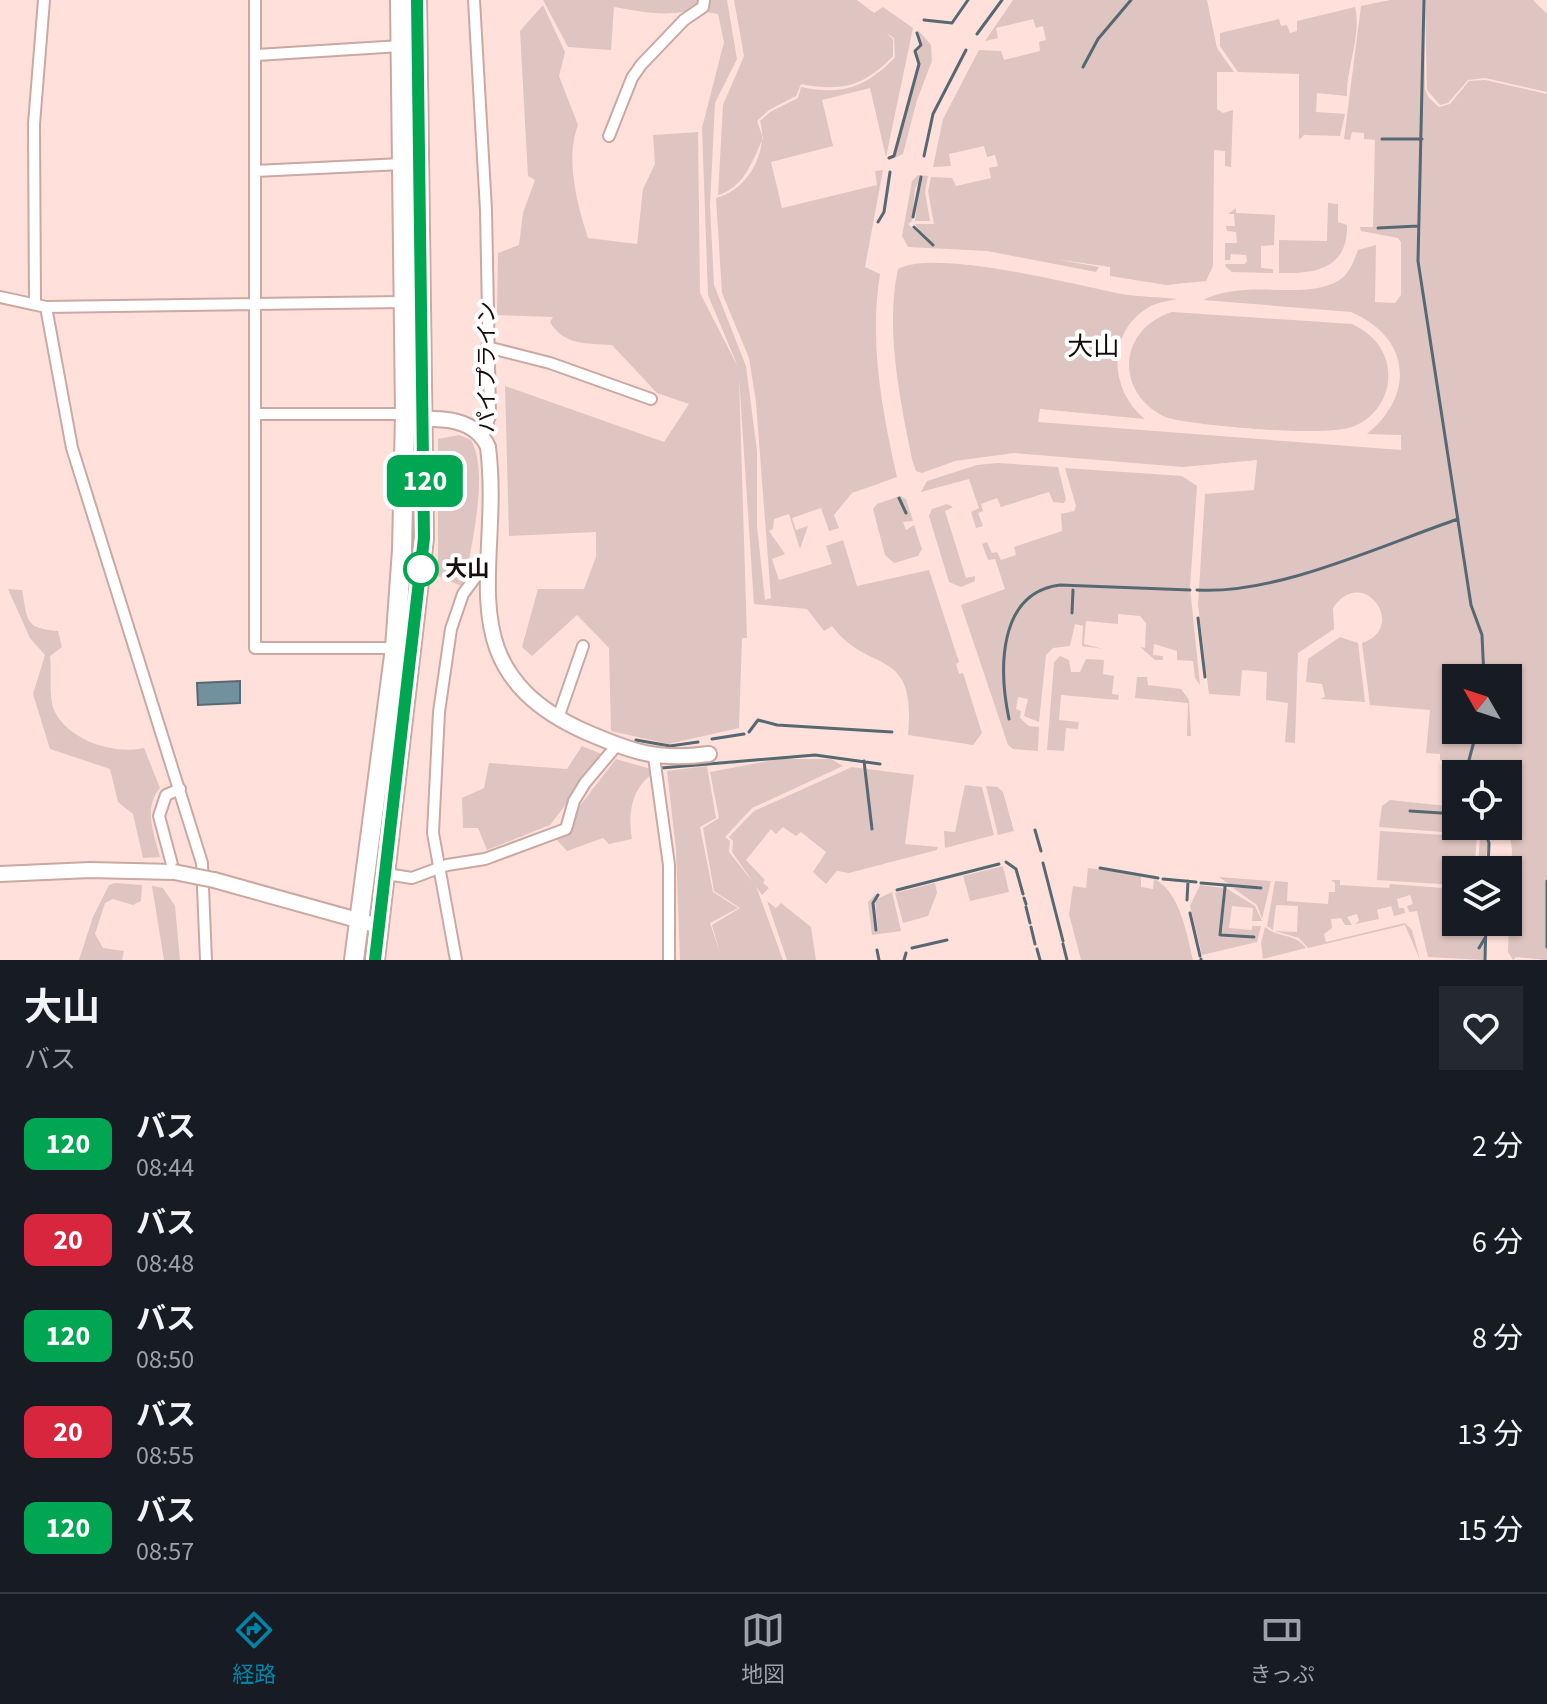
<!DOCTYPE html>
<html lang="ja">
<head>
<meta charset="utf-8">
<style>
  :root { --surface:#171b24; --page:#242831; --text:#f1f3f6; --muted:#9ea1a6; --line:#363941; --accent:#0085a7 }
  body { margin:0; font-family:"Source Sans 3","Noto Sans JP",sans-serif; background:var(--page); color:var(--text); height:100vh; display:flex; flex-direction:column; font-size:30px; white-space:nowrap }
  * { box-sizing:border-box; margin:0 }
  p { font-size:26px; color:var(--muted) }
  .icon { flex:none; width:44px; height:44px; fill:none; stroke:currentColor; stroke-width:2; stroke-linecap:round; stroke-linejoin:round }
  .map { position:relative; height:960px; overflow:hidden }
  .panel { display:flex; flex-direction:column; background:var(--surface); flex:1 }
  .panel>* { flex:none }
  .badge { padding:0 16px; border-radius:12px; font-size:28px; line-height:52px }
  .needle { width:52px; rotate:309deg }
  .controls { position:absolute; left:1442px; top:664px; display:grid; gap:16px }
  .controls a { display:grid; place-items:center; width:80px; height:80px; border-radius:0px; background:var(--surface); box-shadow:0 2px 6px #0004; font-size:40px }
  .map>.badge { position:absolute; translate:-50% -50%; box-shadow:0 0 0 4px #fff }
  .round { display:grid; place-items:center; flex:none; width:84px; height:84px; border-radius:0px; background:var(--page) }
  .overview { display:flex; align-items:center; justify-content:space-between; height:136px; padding:0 24px }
  h1 { font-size:38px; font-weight:700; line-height:60px }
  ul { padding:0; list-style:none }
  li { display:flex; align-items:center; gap:24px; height:96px; padding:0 24px }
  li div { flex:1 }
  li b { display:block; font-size:30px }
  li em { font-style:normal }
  li .badge { min-width:88px; font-weight:700; text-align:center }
  .dock { display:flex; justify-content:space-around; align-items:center; height:112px; border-top:2px solid var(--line); background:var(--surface); font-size:22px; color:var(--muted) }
  .dock a { display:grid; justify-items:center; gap:4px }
  .dock .active { color:var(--accent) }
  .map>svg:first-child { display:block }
</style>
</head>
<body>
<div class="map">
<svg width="1547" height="960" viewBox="0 0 1547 960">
  <rect width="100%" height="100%" fill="#ffe0db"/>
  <!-- green -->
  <path fill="#dec5c1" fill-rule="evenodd" d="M543,0H701V6C674,19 643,12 614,7L611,50L568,47Z
    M708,0H727L737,59L715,103L710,205L714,285L746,366L757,451V526L765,600L771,598L756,402L749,358L722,293L716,198C748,190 769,151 760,121L770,112L798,98L801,87C842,96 867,87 895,57L894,38L886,33L893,39V56C865,86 841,92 801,84L796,96L769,110L757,121L763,138C753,160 744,188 718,195L723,105L744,56L734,0H857L874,13L883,7L913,28L886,157L870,88L822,100L833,146L771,162L782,208L877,185L875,171L883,170L865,267L880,274C869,343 882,410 897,477L852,493L834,515L839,528L829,531L821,508L792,518L796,530L808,526L800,549L789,514L774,519L773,529L769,531L785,554L772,559L779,580L832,564L826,546L843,540L857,586L929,570L959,662L956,664L959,674L963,673L982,733L973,745L908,735C917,644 869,676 832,626L824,631L807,609L754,604L739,377L747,638H742L739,728L668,744L611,731L609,648L577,615L532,656L522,647L538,589H584L596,557V532L509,536L505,386L664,442L689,404L657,393L612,345C587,343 564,346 550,322L553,317L497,315L498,253L519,245L523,213L535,180L528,176L520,31L543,5L565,52L559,76L578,125C565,159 577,204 588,238L637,244L643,189L655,164L653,135L698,132L700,293L738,367L708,295L702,128L724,42L718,14L706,12Z
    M1013,0H1207L1217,48L1234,72H1217V109L1223,113L1233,110L1231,167L1225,166V151L1214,150L1213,266L1206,281L1166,285L1110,276V267L1055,259L1099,267L1096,272L987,251L908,247L902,236L912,181L918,175L928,176L925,192L930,221H915L921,176L915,189L912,221L908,224L933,246L915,224H934L928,191L931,177L952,178L956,186L991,178L989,168L998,166L995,155L987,157L984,146L949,154L951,166L933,167L943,119L979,50L1001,51L1004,60L1040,51L1039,42L1046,40L1043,26L1036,28L1033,19L996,28L998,38L985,41Z
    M1390,0H1424L1425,89L1429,98L1439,107L1450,104L1469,81L1485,80L1547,94V960L1516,957L1513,960L1508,952L1512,849L1508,826V774H1456V785L1452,769L1440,760V754L1426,753L1430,710L1370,705L1362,643C1409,628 1363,563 1333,608L1334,629L1298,653L1295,743L1285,742L1288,703L1266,700L1267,672L1242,670L1240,696L1209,694L1198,605L1205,494L1254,490L1257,460L1183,467L1014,453L955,461L922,473L916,471L912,459C900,400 885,328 898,269C935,248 1075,285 1122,294C1140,297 1159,297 1177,299C1169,301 1160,302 1153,305C1106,328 1108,390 1145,419L1040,409L1038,422L1401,450V435L1367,434C1416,394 1410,337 1351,312L1203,300C1248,278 1303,301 1338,281C1349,275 1354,261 1358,250L1376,245L1375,302L1395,303L1401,295V242L1398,238L1361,231L1360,227H1373L1375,140L1364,139V133L1352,132L1350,140L1344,139L1361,6ZM1456,678H1508V730H1456Z
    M1425,0H1533L1547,14V92L1485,78L1468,80L1448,103L1440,105L1427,90Z
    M1355,7C1362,35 1346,67 1347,96L1317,93L1316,112L1345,114L1340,136L1304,135L1299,140V74L1238,72L1220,46V33L1279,19L1281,26L1287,25L1290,33L1297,31V21Z
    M918,30L931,45L932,61L917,100L903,154L888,161L895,157L920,64L917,52L923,45Z
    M1328,203L1338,204V222L1347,225C1348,269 1315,274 1279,273V240L1327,241Z
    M1236,208V213L1275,215L1274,245L1261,246V268L1273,269V273L1232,272L1226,267L1225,264H1245L1247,261L1246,255L1231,254L1230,260H1225V243H1237L1236,232L1227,231L1226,226H1235L1234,214H1228Z
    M1172,312L1352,324C1371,333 1386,348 1388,370C1391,395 1375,419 1352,427C1324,437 1199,426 1168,418C1115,396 1116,330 1172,312Z
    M459,435L471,440C490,474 470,549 464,587L438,576V439Z
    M998,463L1058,467L1066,499L1064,503L1053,502L1049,492L1001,507L997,498L981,504L983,511L978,513L983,526L976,528L971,512L979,508L969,479L921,492L927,481L977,465Z
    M1065,468L1182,476L1197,486L1190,587L1200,685L1195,678L1193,661L1177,660V651L1154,644L1153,655L1163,656V660H1155L1140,647L1145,648L1146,623L1140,616L1118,614V624L1086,621L1084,644L1103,649L1082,646L1083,626L1075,624L1070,646L1053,648L1046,655L1039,722L1024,716L1028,699L1018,697L1016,709L1021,711L1020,718L1029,726L1039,727L1038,751L1013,749L1008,745L961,605L1005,589L995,559L988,560L982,544L987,542L992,553L997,552L1001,560L1016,555L1014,547L1062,531L1061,514L1074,511L1076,506Z
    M900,496L906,499L913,521L903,522L906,530L914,525L922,549L918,556L894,563L885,555L873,509L877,504Z
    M947,504L953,507L945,511L966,578L975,576V581L961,587L949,582L929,516L932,509Z
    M8,589L22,590C28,621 24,628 58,631L62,647L50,656C52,671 48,699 55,712C70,741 115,755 144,748L160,788C143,807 154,834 160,857L143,858L133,814L118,802L110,769L50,749L33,694L45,655L30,638Z
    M1340,637L1358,643L1365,702L1320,699L1325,697L1322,684L1306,682L1308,659Z
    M1060,656L1069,660L1071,672H1080L1086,659L1104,660L1103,674L1114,676L1112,694L1119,695L1118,700L1061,695L1059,720L1079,722L1078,729L1066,728L1064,751L1047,750L1054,662Z
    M1137,677H1147L1148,685L1181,689L1189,700L1191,736H1187L1188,703L1135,698Z
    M582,746L604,755L550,825L487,850L478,828H463L462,798L484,788L489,763L567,769Z
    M616,759L651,769V775C631,790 628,815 632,839L609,844L603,838L567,851L555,838Z
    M779,759H831L843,766L752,808L725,837L730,841L729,852L756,886L783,960H680L676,850L667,771L707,766L716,818L700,827L713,892L738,908L710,923L720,953L712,925L740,908L714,891L703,828L719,818L710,772Z
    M852,767L914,775L905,844L938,847L937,850L849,873L837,871L826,884L813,872L826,852L801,832L796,836L783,827L776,834L771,829L746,860L765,880L763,883L769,888L762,895L732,852L733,841L729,837L754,811Z
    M965,785L982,787L994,835L945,848L944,831L955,832Z
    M986,786L998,787L1003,792L1014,831L998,835Z
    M1390,800L1456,807V813L1409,811L1456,815V826H1481L1488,843L1484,870H1478L1480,835L1379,827L1382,806Z
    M1380,831L1477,837L1474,870H1456V885L1377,880Z
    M1003,866L1009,892L970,901L963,876Z
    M1088,868L1141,875V887L1153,889L1154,879C1180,891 1187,935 1193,960H1081L1069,914L1073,886L1086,888Z
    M1219,877L1271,881L1262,919L1257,905L1233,888H1263L1230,885Z
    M1331,880H1340V885L1389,888L1390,884L1456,889V922H1486L1485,937L1478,948L1485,939L1484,960L1428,957L1417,911L1409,912L1407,906L1413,904L1410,895L1397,899L1399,908H1404L1405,913L1394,916L1391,906L1377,910L1379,919L1355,924L1359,921L1357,914L1347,917L1352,925H1345L1341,918L1331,919L1332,928L1324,934L1326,942L1405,923L1412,930L1420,960L1405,925L1308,948L1299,938L1275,931L1297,932L1298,906L1276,905L1273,930L1267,926L1275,881L1288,882L1287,901L1328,904L1329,892H1335V883Z
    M115,883L142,885L141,901L133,905L113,899L105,903L95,934L103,948L124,951L122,960H79L93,917L109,885Z
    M935,883L937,893L928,916L903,923L895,893Z
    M1200,885L1223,888L1219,937L1256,938L1222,934L1226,888L1255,906L1262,921H1252L1253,908L1232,906L1229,928L1252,930V926H1261L1257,942L1202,955L1190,906Z
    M152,886L163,888L175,906L180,960H164Z
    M879,891L872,903L875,931L878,930L875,900L892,892L901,931L872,935L868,902Z
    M767,901L776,908L781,903L811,927L816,960H787Z
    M1265,927C1278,938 1296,933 1306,948L1263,959L1261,943Z"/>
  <!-- water -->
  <path fill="#71919e" stroke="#566972" stroke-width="2" d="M240,681V703L198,705L197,683Z"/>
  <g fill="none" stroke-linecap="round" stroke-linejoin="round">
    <!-- stream -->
    <path stroke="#566972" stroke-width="3" d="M1424,0L1418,261L1471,605L1482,635L1484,678
      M924,20L952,23L968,0
      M977,34L1002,0
      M1083,67L1098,39L1131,0
      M1382,139H1422
      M924,156L933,114L966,50
      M889,158L894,156L919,64L915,51L921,45L917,33
      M913,217L921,177
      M878,222L884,212L890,172
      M914,227L933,245
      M1378,228L1418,226
      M899,498L906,513
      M1197,590C1276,595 1382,545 1458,519
      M1072,613L1073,590
      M1198,618L1205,677
      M1009,719C999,671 997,593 1060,585L1190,590
      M749,732L758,720L777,725L892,732
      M712,739L744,734
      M636,740L670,746L698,742
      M864,761L872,829
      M661,768L815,755L880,764
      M1470,774L1469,760L1477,730
      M1410,811L1456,814
      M1483,826L1489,843L1488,870
      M1035,830L1041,851
      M1006,862L1016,869L1023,894
      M1043,863L1063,941
      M1100,868L1158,878
      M1163,879L1196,882
      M1547,881V947
      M1201,883L1261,888
      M1225,887L1220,935L1254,937
      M897,890L999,864
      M1024,898L1026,904
      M1187,900L1188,881
      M1026,907L1030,923
      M1190,913L1200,956
      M1031,927L1035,944
      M876,930L873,903L878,895
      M1063,944L1067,960
      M912,948L947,940
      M1479,948L1485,938
      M1037,949L1040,960
      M877,950L879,960
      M1201,959V960
      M904,960L906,953
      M1485,960L1486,922"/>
    <!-- street casing -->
    <g stroke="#cba8a2" stroke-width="14">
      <path id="street" d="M255,0V648H395
        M474,0L486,210L490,416L483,436
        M257,55L401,46
        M609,136L632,78L641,65L684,20L703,7L704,0
        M255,171L402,164
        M0,297L46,307L403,302
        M35,304L34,124L44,0
        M46,307L72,448L202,863L206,960
        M487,347L550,363L651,399
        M256,414H405
        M558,718L583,646
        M654,757L669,865V960
        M174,872L159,816L166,795L180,789
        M386,874L412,878L447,865L485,859L566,829L574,801L585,783L617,745
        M456,960L433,833L439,712L451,629L463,594L488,560"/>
    </g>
    <!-- secondary casing -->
    <g stroke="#cba8a2" stroke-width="18">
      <path id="secondary" d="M414,419C442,418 475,418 488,447C503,568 443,668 586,732C632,752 658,761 709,754
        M0,874L90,870L174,872
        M214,880L379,926"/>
    </g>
    <!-- highway casing -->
    <g stroke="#cba8a2" stroke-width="22">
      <path id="highway" d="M354,960L395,648L402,550L405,414L400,0
        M375,960L424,538L417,0"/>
    </g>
    <!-- street -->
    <use href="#street" stroke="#fff" stroke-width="10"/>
    <!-- secondary -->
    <use href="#secondary" stroke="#fff" stroke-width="14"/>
    <!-- highway -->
    <use href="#highway" stroke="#fff" stroke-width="18"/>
    <!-- secondary-bridge casing -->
    <g stroke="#cba8a2" stroke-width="18" stroke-linecap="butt">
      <path id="secondary-bridge" d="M174,872L214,880"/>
    </g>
    <!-- secondary-bridge -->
    <use href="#secondary-bridge" stroke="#fff" stroke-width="14"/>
  </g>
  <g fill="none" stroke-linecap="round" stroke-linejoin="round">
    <!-- line casing -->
    <g stroke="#fff" stroke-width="18">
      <path id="line" d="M375,960L424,538L417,0"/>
    </g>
    <!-- line -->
    <use href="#line" stroke="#00a651" stroke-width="12"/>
  </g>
  <!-- markers -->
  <circle fill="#fff" stroke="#00a651" stroke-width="4" cx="421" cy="569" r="16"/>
  <g text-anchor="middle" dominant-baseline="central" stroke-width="8" stroke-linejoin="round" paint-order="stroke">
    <!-- street labels -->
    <g font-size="22" fill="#180c0a" stroke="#fff">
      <text transform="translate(487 367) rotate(-90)">パイプライン</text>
    </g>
    <!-- stop labels -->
    <g font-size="22" font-weight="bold" fill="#180c0a" stroke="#fff" text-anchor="start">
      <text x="445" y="569">大山</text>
    </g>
    <!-- quarter labels -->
    <g font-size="26" fill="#180c0a" stroke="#fff">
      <text x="1093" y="346">大山</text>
    </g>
  </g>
</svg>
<div class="controls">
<a><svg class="needle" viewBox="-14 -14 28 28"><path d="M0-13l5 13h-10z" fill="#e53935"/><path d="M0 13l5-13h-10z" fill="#9ea1a6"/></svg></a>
<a><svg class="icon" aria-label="locate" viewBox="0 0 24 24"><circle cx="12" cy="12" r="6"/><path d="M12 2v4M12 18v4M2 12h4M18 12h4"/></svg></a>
<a><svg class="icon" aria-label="layers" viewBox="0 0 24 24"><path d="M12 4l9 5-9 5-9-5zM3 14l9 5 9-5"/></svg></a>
</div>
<b class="badge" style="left:425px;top:481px;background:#00a651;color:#fff">120</b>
</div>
<section class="panel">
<div class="overview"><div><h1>大山</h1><p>バス</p></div><a class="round"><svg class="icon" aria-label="heart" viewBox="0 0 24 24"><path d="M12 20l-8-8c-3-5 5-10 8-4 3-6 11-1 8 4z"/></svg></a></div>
<ul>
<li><span class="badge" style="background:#00a651;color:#fff">120</span><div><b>バス</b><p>08:44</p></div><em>2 分</em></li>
<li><span class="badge" style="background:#d7263d;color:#fff">20</span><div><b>バス</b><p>08:48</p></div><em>6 分</em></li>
<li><span class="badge" style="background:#00a651;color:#fff">120</span><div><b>バス</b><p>08:50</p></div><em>8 分</em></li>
<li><span class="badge" style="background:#d7263d;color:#fff">20</span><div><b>バス</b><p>08:55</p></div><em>13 分</em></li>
<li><span class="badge" style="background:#00a651;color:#fff">120</span><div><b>バス</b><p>08:57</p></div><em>15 分</em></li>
</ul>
</section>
<nav class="dock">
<a class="active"><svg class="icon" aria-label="directions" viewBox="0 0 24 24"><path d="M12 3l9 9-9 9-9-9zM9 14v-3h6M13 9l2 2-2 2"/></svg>経路</a>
<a><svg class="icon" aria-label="map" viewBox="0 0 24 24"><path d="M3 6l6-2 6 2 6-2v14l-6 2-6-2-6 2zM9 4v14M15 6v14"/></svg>地図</a>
<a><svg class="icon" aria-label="tickets" viewBox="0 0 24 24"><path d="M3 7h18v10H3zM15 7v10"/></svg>きっぷ</a>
</nav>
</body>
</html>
